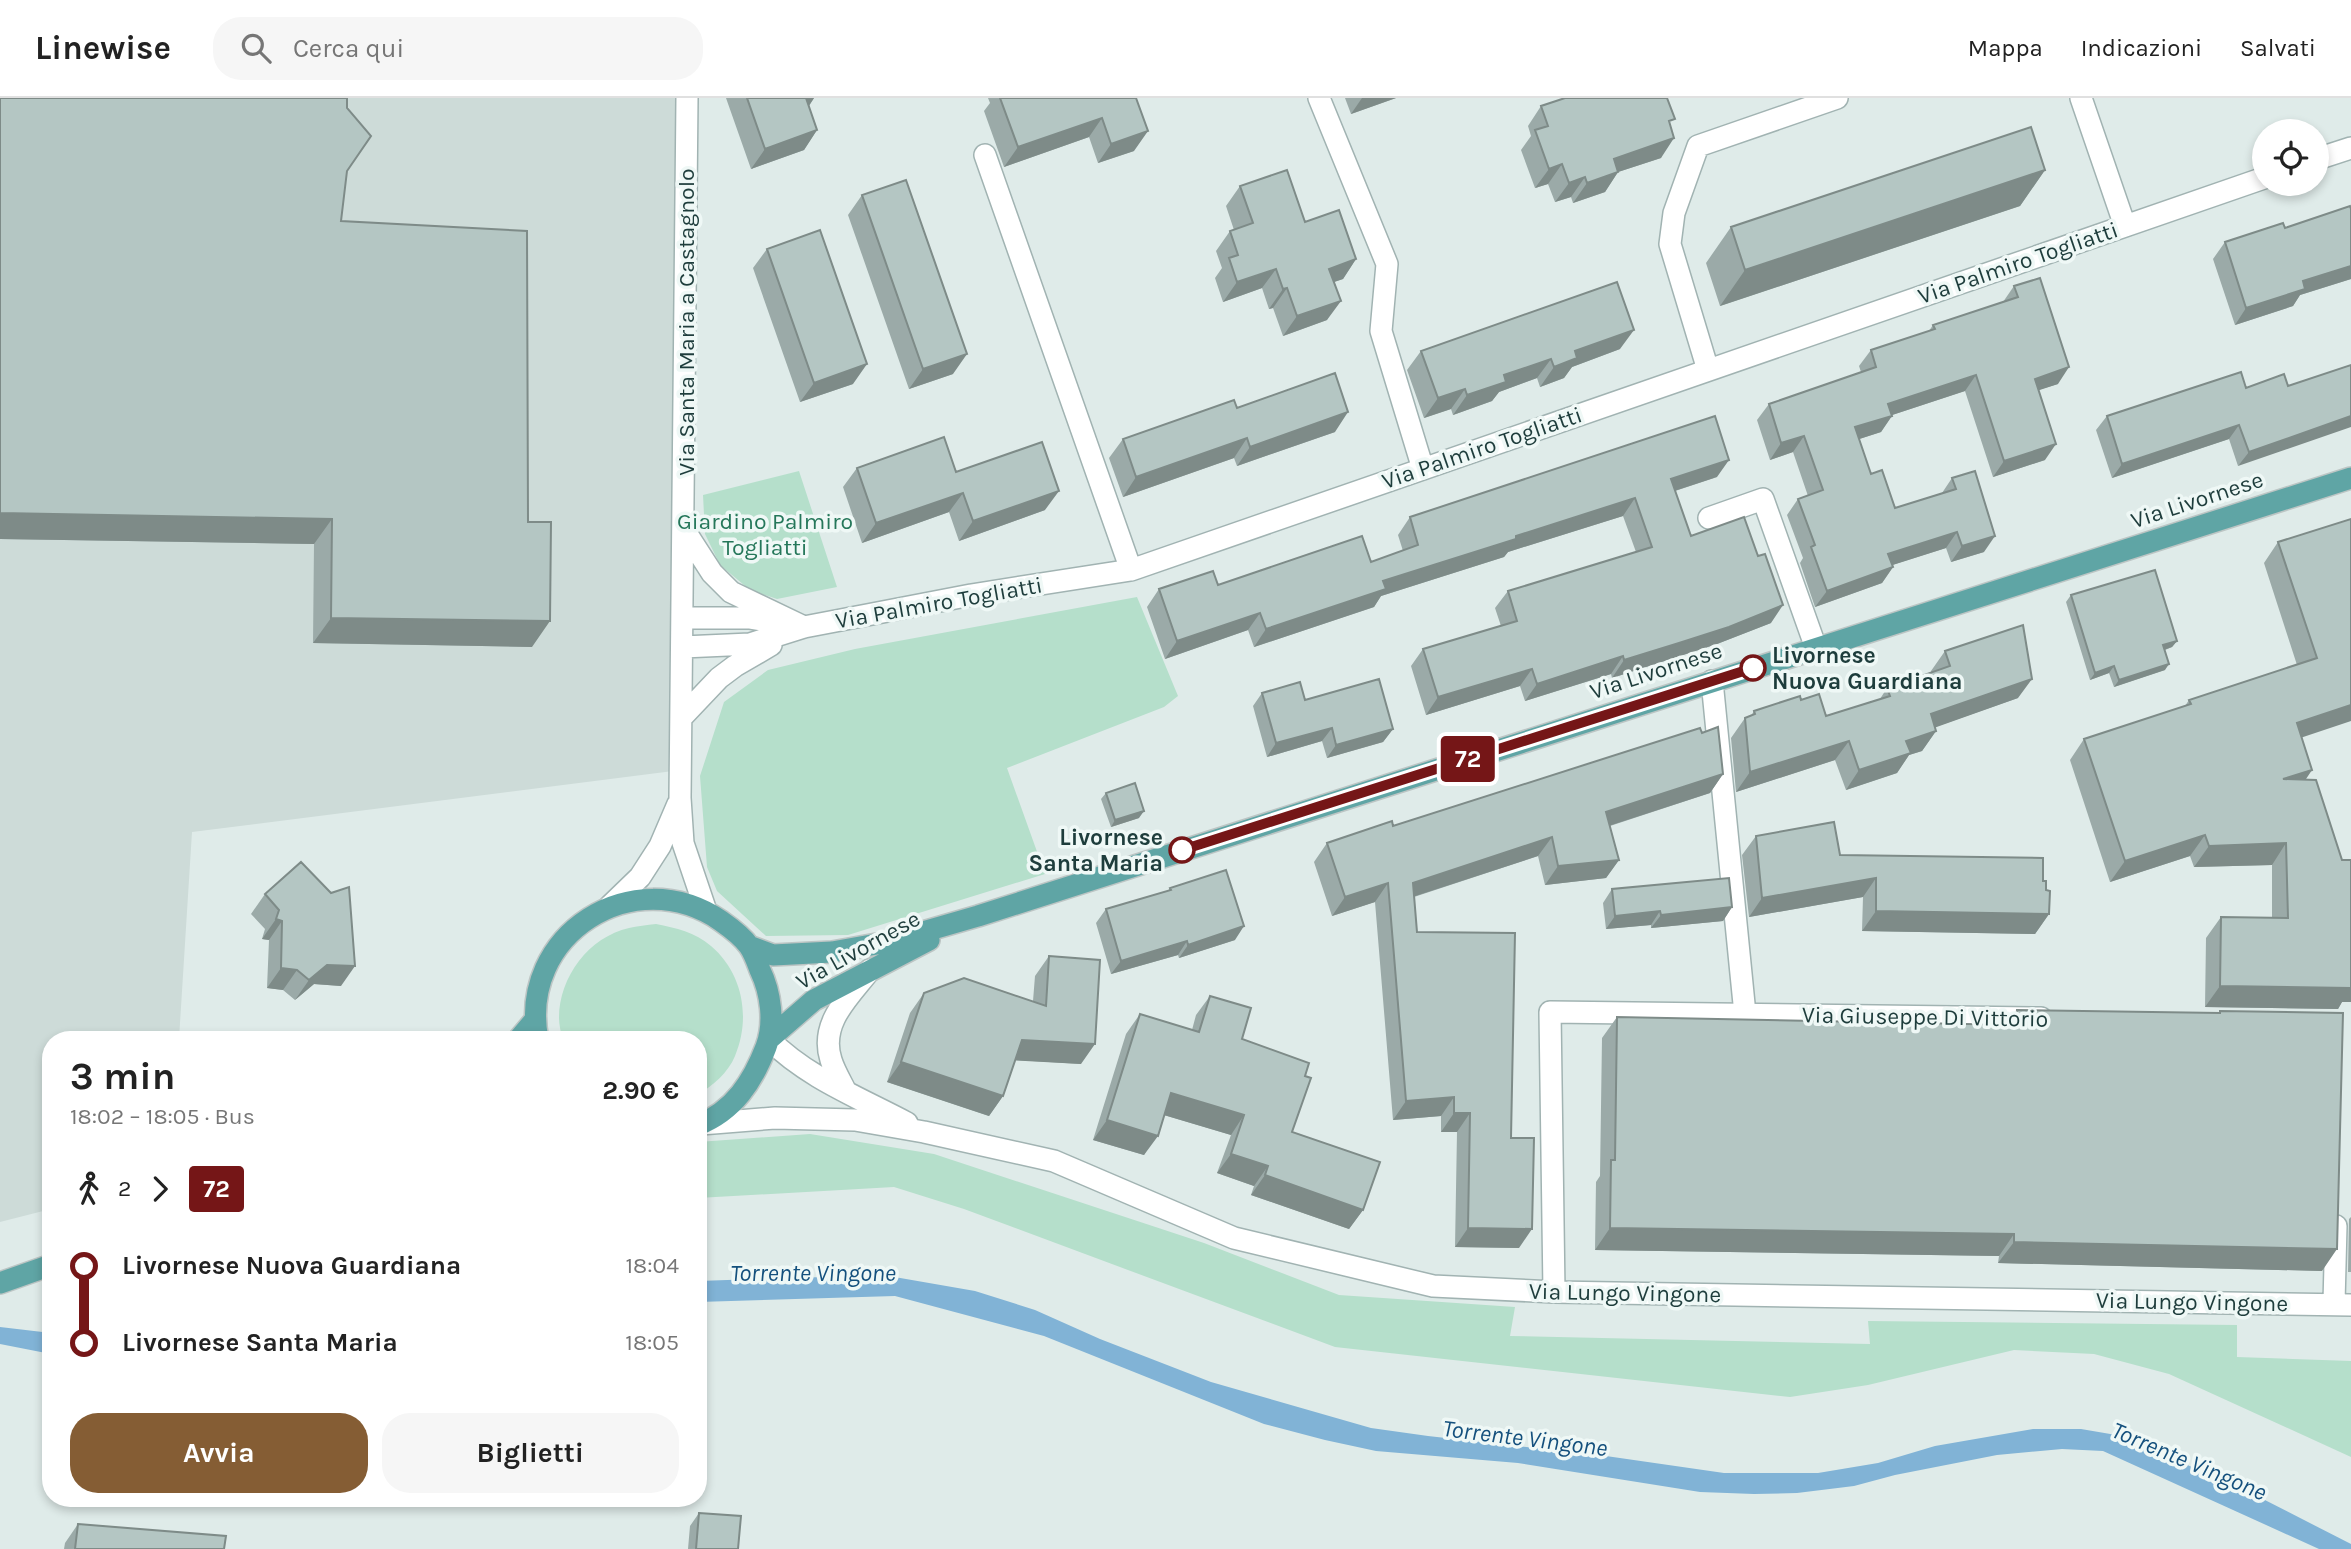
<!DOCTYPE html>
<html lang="it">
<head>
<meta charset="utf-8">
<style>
  :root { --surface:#fff; --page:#f6f6f6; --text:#222; --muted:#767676; --line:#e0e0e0; --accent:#855d34 }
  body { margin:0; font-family:Karla,sans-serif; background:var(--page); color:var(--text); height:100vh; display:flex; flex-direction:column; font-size:26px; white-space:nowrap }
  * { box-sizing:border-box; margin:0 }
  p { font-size:23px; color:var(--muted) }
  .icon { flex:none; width:38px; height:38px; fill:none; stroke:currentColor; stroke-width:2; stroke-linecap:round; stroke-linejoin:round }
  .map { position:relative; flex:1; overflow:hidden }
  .details { position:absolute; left:42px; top:933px; width:665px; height:476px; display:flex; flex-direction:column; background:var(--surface); border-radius:28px; box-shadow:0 4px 10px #0003 }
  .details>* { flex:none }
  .badge { padding:0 14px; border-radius:5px; font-size:24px; line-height:46px }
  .tools { position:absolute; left:2252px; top:21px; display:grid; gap:14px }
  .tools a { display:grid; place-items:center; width:77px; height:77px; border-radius:50%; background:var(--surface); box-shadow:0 4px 10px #0003; font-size:35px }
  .map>.badge { position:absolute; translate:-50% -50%; box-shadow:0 0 0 4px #fff }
  .legs { display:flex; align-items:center; gap:10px; height:77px; padding:0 28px; font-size:23px }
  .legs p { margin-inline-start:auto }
  .head { display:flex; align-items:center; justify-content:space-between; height:119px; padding:0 28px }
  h1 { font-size:38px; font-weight:700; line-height:52px }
  .action { display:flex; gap:14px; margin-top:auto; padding:14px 28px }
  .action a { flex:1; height:80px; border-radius:28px; background:var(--accent); color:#fff; font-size:28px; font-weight:700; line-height:80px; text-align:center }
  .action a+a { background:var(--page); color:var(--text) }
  ul { padding:0 28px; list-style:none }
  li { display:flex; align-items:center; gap:24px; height:77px; font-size:26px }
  li i { display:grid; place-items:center; width:10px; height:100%; margin:0 9px; background:currentColor }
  li i::after { content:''; width:18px; height:18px; margin:-9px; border:5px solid; border-radius:50%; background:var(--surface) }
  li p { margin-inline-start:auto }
  li:first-child i { background:linear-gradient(#0000 50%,currentColor 0) }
  li:last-child i { background:linear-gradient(currentColor 50%,#0000 0) }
  header { display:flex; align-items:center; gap:42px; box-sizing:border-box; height:98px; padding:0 35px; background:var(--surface); border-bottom:2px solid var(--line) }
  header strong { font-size:33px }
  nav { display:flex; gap:38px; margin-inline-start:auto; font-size:24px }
  .search { width:490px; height:63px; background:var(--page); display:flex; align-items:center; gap:18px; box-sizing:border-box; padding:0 24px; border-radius:28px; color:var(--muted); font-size:26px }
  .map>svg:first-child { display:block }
</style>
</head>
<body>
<header>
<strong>Linewise</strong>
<div class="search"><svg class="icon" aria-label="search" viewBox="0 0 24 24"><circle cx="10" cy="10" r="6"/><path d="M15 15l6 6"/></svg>Cerca qui</div>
<nav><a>Mappa</a><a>Indicazioni</a><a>Salvati</a></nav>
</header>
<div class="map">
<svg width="2351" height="1451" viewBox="0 0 2351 1451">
  <rect width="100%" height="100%" fill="#dfebe9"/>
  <!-- built -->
  <path fill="#cddbd8" d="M327,0H687L681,672L192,734L179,941L51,942V1111L0,1124V441L323,148Z"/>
  <!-- green -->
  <path fill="#b5dfcb" d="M799,373L837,489L777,501L750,492L720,467L705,436L703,397Z
    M1137,499L1178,598L1164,609L1007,670L1045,776L848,837L766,838L717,793L707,769L700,678L724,604L768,572L855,551Z
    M656,826C676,830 695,834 711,848C743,875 751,920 735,958C728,975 713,987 698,997V942L562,941C561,934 559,927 559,920C559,879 589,839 629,830C637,828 647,827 656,826Z
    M810,1036L934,1056L1204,1145L1339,1197L1515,1209L1510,1238L1870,1246L1868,1223L2237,1227V1259L2351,1263V1359L2169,1276L2094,1256L2014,1252L1868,1287L1790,1299L1335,1249L964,1111L894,1089L698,1100V1044Z"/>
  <!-- water -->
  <path fill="#81b3d6" d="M883,1177L975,1193L1035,1212L1100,1241L1211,1284L1371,1330L1428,1338L1599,1357L1724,1375H1818L1878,1365L1935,1348L2033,1331H2081L2122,1338L2255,1397L2351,1446V1451H2319L2103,1353L2062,1351L1997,1357L1895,1377L1854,1388L1797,1395L1754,1396L1700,1394L1518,1365L1376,1353L1325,1342L1264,1326L1044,1238L895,1198L698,1204V1183Z
    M0,1229L51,1235V1256L0,1246Z"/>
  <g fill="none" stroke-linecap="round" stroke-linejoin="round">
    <!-- pedestrian casing -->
    <g stroke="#a1b3b2" stroke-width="24">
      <path id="pedestrian" d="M1712,583L1745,916"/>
    </g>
    <!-- minor casing -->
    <g stroke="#a1b3b2" stroke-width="24">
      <path id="minor" d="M687,0L680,700L683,745L706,813
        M1319,0L1387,166L1381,233L1423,371
        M2081,0L2125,128
        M985,57L1131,472
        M2317,61L2351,50
        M1708,272L1670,146L1674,115L1698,48L1837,0
        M1709,420L1763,401L1816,550
        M683,430L712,475L731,494L804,529
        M683,520H749L781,525
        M683,549L750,546L804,529L867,517L971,497L1131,472L2264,80
        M682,619L719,580L735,568L771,547
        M610,808L640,779L660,748L678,706
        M769,941C806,979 860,1000 907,1025
        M845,992C840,982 834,972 831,962C819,925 849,899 870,872
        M701,1026L775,1020L855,1022L924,1034L1054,1063L1234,1140L1433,1188L1554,1194L2351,1207
        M1554,1194L1550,914L2041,920
        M2334,1205L2336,1128"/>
    </g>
    <!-- primary casing -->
    <g stroke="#bcc5c4" stroke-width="24">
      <path id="primary" d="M749,848L773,857L832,854L888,844L978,818L2351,380
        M769,941L814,902L929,842
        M518,942L534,923
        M538,942C517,836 634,763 721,823C731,830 742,838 749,848C754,855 757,864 760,872C771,895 775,925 766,949C753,983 734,1013 698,1027
        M0,1185L51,1167"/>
    </g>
    <!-- pedestrian -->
    <use href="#pedestrian" stroke="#fff" stroke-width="21"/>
    <!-- minor -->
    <use href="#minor" stroke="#fff" stroke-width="21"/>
    <!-- primary -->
    <use href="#primary" stroke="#5fa5a5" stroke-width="21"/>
  </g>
  <!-- wall -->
  <path fill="#9baaa8" d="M0,0L347,73L341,123L528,424L532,549L313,545L314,446L0,441Z
    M726,0H814L809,8L817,32L804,52L751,71Z
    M988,0H1136L1134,53L1098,65L1089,39L1004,69L984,13L990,5Z
    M1345,0H1396L1351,16Z
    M1541,8L1670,27L1661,60L1618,74L1605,94L1573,105L1571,99L1555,104L1548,86L1535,90L1521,52L1531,38L1528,28Z
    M2045,72L2020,108L1720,208L1706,165L1731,129Z
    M1240,88L1305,124L1356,161L1343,181L1334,184L1327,222L1283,238L1273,210L1269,211L1262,190L1223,204L1215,180L1222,170L1216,153L1230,133L1234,132L1226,108Z
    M862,97L953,276L909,291L848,117Z
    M2351,111V181L2300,197L2293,208L2235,227L2213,161L2225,144L2285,130Z
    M767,151L853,286L800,304L753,170Z
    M2014,188L2058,286L2038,292L2045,362L1993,379L1965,293L1892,317L1881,334L1859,341L1871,376L1895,410L1942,395L1952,380L1984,454L1951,464L1946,450L1892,467L1893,469L1882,485L1815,509L1800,465L1803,460L1787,417L1798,401L1808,398L1793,354L1770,362L1757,322L1769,306L1861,274L1859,268L1871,252L1929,233L1933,227L2003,204Z
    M1620,251L1572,269L1564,280L1540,289L1537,280L1499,294L1492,303L1453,317L1451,311L1424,320L1407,272L1421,253Z
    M2351,267L2238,368L2229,341L2112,380L2096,332L2107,318L2246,290L2288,288Z
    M1237,310L1335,334L1237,368L1234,360L1123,399L1109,360L1123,341Z
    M857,370L956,374L1045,412L959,443L949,414L862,445L843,389Z
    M1717,379L1675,393L1691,438L1771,525L1717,546L1612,580L1611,576L1525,603L1520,588L1426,617L1411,568L1423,551L1501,528L1495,510L1508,493L1636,454L1623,418L1508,454L1504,459L1381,498L1374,509L1254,549L1248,532L1165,561L1147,509L1159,491L1218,487L1371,464L1403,453L1398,437L1410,419Z
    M2351,421L2302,639L2306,682L2342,904L2338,911L2205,909L2206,840L2221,819L2272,820V767L2194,769L2190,758L2110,784L2070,662L2084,641L2185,608L2189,602L2297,567L2264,465L2278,444Z
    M2071,497L2177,543L2172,549L2165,552V572L2114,589L2109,575L2090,582L2066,504Z
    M1945,553L2018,600L1935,629L1936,633L1922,653L1909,657L1897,675L1846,692L1835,662L1736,694L1731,640L1745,620L1751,618L1754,613L1801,602L1826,618L1880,601L1887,590L1931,575V573Z
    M1262,595L1305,602L1393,631L1383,644L1327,660L1322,643L1267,659L1253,608Z
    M1702,635L1723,676L1710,695L1610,728L1619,762L1606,780L1545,787L1538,758L1414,799L1417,834L1511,1040L1519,1150L1455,1149L1457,1034H1441V1018L1393,1022L1375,804L1332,818L1314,764L1327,745L1393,728Z
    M1106,695L1139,720L1111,729L1101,701Z
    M1756,738L1840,757L2043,783L2046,792L2049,816L2035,836L1862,833L1863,799L1749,819L1742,757Z
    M301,764L341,888L314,886L295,902L283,892L267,890L269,842L262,841L265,831L251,816L265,796Z
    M1170,790L1235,842L1179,860L1178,857L1111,876L1096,825L1106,811L1168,793Z
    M1612,791L1732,809L1723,823L1651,830V827L1606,831L1603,805Z
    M1049,858L1081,966L1015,962L1003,998L989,1018L887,984L910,915L924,895L1033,903L1035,878Z
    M1210,898L1242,941L1305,978L1292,1034L1363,1112L1349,1131L1251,1097L1254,1088L1217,1075L1231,1037L1164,1017L1144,1057L1093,1042L1126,936L1140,916L1192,932L1196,917Z
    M2017,912L2219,915L2220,913L2322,1173L1998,1165L1999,1158L1595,1152L1596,1084L1600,1078L1602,940L1617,919L2006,927Z
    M2351,1119V1174H2348L2349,1121Z
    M699,1415L738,1451H688L690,1428Z
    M78,1426L224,1451H64L65,1445Z"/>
  <!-- shaded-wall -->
  <path fill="#7e8b88" d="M805,0H814L804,15Z
    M1362,0H1396L1351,16Z
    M1102,20L1089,39L1004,69L1018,49Z
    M817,32L804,52L751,71L765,51Z
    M1148,33L1134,53L1098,65L1111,46Z
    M1674,40L1661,60L1618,74L1605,94L1573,105L1587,85L1614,61Z
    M1562,66L1548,86L1535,90L1549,71Z
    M2045,72L2020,108L1720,208L1745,172Z
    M1585,79L1571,99L1555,104L1569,85Z
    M1356,161L1343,181L1316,190L1329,171Z
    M2351,168V181L2300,197L2293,208L2235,227L2246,210L2303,183Z
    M1276,171L1262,190L1223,204L1237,184Z
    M1287,190L1273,210L1269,211L1283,191Z
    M1341,203L1327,222L1283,238L1297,218Z
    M1634,232L1620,251L1572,269L1564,280L1540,289L1554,269L1575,253Z
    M967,256L953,276L909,291L923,271Z
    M1551,261L1537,280L1499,294L1492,303L1453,317L1467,297L1504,277Z
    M867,266L853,286L800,304L814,285Z
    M2069,269L2058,286L2024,297L2035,281Z
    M1976,277L1965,293L1877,322L1888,306Z
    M1465,291L1451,311L1424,320L1438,300Z
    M1348,314L1335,334L1237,368L1250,349Z
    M1892,318L1881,334L1844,346L1855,329Z
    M2351,318V329L2238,368L2249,354Z
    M2239,327L2229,341L2112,380L2122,366Z
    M1804,338L1793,354L1770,362L1781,345Z
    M1247,340L1234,360L1123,399L1136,379Z
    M2056,346L2045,362L1993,379L2004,363Z
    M1729,362L1717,379L1659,398L1671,381Z
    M1059,393L1045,412L959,443L973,423Z
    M963,395L949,414L862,445L876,425Z
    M1635,400L1623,418L1508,454L1504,459L1381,498L1374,509L1254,549L1266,531L1383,483L1516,438Z
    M0,415L332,421L314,446L0,441Z
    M1957,434L1946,450L1877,472L1888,456Z
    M1995,438L1984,454L1951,464L1962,448Z
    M1893,469L1882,485L1815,509L1827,493Z
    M1783,507L1771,525L1717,546L1612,580L1624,562Z
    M1260,515L1248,532L1165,561L1177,543Z
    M331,520L550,523L532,549L313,545Z
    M2177,543L2172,549L2158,554L2163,547Z
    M1623,558L1611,576L1525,603L1537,586Z
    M2169,566L2165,572L2114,589L2119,582Z
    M2114,568L2109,575L2090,582L2095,575Z
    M1532,571L1520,588L1426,617L1438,599Z
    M2032,581L2018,600L1917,636L1931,616Z
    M2351,607V623L2282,646L2297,625Z
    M1332,630L1322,643L1267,659L1276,645Z
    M1393,631L1383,644L1327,660L1336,647Z
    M1936,633L1922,653L1909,657L1897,675L1846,692L1859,672L1906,643Z
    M1849,643L1835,662L1736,694L1750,674Z
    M2312,672L2298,693L2283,681Z
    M1723,676L1710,695L1593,733L1606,714Z
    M1144,713L1139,720L1111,729L1115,722Z
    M2205,737L2190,758L2110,784L2125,763Z
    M1552,739L1538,758L1400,803L1413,785Z
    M2286,745L2272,767L2194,769L2209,748Z
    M1619,762L1606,780L1545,787L1558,768Z
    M1876,780L1863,799L1749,819L1762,800Z
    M1388,785L1375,804L1332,818L1345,799Z
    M1732,809L1723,823L1651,830L1661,817Z
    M1660,813L1651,827L1606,831L1615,818Z
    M1876,813L2049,816L2035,836L1862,833Z
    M276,821L282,823L269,842L262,841Z
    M1244,828L1235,842L1179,860L1188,847Z
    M1187,843L1178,857L1111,876L1121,863Z
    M327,867L355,868L341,888L314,886L295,902L309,882Z
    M281,870L297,872L283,892L267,890Z
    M2351,885V904H2342L2338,911L2205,909L2220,888Z
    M1022,942L1095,946L1081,966L1008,962Z
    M901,964L1003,998L989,1018L887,984Z
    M1171,995L1244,1017L1231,1037L1157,1015Z
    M1454,999L1441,1018L1393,1022L1406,1003Z
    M1454,1015H1470L1457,1034H1441Z
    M1107,1022L1158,1038L1144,1057L1093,1042Z
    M1231,1056L1268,1068L1254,1088L1217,1075Z
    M1265,1077L1363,1112L1349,1131L1251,1097Z
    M1468,1130L1532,1131L1519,1150L1455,1149Z
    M1610,1130L2014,1136L1999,1158L1595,1152Z
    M2014,1144L2337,1151L2322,1173L1998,1165Z"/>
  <!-- building -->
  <path fill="#b4c6c3" stroke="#7e8b88" stroke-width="2" d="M0,0H347V10L371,38L347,73L341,123L527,133L528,424H551L550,523L331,520L332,421L0,415Z
    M747,0H806L817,32L765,51Z
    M1000,0H1136L1148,33L1111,46L1102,20L1018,49Z
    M1565,0H1667L1675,21L1669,23L1674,40L1614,61L1618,74L1587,85L1585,79L1569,85L1562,66L1549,71L1535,32L1548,28L1541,8Z
    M2031,29L2045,72L1745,172L1731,129Z
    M1287,72L1305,124L1339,112L1356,161L1329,171L1341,203L1297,218L1287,190L1283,191L1276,171L1237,184L1229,160L1238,157L1230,133L1253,125L1240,88Z
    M906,82L967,256L923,271L862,97Z
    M2350,108L2351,111V168L2303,183L2305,191L2246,210L2225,144L2283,125L2285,130Z
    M820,132L867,266L814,285L767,151Z
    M2040,180L2069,269L2035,281L2056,346L2004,363L1976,277L1888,306L1892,318L1855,329L1871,376L1882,372L1895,410L1956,391L1952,380L1975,373L1995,438L1962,448L1957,434L1888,456L1893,469L1827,493L1811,449L1815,447L1798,401L1823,392L1804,338L1781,345L1769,306L1876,269L1871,252L1935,231L1933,227L2018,199L2014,188Z
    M1617,184L1634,232L1575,253L1577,260L1554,269L1551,261L1504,277L1506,284L1467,297L1465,291L1438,300L1421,253Z
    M2351,267V318L2249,354L2239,327L2122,366L2107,318L2241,274L2246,290L2284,276L2288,288Z
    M1335,275L1348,314L1250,349L1247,340L1136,379L1123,341L1234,302L1237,310Z
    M1715,318L1729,362L1671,381L1691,438L1744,419L1758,458L1765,456L1783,507L1729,529L1679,545L1624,562L1623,558L1537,586L1532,571L1438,599L1423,551L1517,523L1508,493L1652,449L1635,400L1516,438V441L1383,483L1386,491L1266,531L1260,515L1177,543L1159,491L1213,473L1218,487L1362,438L1371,464L1418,447L1410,419Z
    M944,339L956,374L1042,344L1059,393L973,423L963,395L876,425L857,370Z
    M2351,421V607L2297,625L2312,672L2283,681L2316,682L2342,762H2351V890L2220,888L2221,819L2288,820L2286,745L2209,748L2205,737L2125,763L2084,641L2191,606L2189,602L2317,560L2278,444Z
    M2155,472L2177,543L2163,547L2169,566L2119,582L2114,568L2095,575L2071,497Z
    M2023,527L2032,581L1931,616L1936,633L1906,643L1911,655L1859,672L1849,643L1750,674L1745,620L1755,616L1754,613L1800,598L1801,602L1819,596L1826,618L1890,598L1887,590L1950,568L1945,553Z
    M1379,581L1393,631L1336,647L1332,630L1276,645L1262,595L1300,584L1305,602Z
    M1718,629L1723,676L1606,714L1619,762L1558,768L1552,739L1413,785L1417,834L1515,835L1511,1040H1534L1532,1131L1468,1130L1470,1015H1454V999L1406,1003L1388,785L1345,799L1327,745L1392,723L1393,728L1700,630L1702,635Z
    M1135,685L1144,713L1115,722L1106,695Z
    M1834,724L1840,757L2043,760V783H2046V792L2050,793L2049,816L1876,813V780L1762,800L1756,738Z
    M301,764L331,795L349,789L355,868L327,867L309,882L297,872L281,870L282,823L276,821L279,812L265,796Z
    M1226,772L1244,828L1188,847L1187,843L1121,863L1106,811L1171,792L1170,790Z
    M1729,780L1732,809L1661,817L1660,813L1615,818L1612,791Z
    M1049,858L1100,862L1095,946L1022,942L1003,998L901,964L924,895L964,880L1046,908Z
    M1210,898L1251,910L1242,941L1309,965L1305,978L1311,980L1292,1034L1380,1064L1363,1112L1265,1077L1268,1068L1231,1056L1244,1017L1171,995L1158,1038L1107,1022L1140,916L1199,934Z
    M2017,912L2220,915V913L2343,915L2337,1151L2014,1144V1136L1610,1130L1611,1062H1615L1617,919L2016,927Z
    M699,1415L741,1418L738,1451H696Z
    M78,1426L226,1438L224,1451H75Z"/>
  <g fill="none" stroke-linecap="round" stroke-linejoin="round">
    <!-- line-1 casing -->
    <g stroke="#fff" stroke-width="16">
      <path id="line-1" d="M1182,752L1753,570"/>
    </g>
    <!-- line-1 -->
    <use href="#line-1" stroke="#751617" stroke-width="10"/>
  </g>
  <!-- markers -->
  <g fill="#fff" stroke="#751617" stroke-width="3.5">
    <circle cx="1753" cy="570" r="12"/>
    <circle cx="1182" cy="752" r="12"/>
  </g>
  <g text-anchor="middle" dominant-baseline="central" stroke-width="7" stroke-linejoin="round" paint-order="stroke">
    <!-- street labels -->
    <g font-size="23" fill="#1e3d3c" stroke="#eff8f6">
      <text transform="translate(2018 165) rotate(-19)">Via Palmiro Togliatti</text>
      <text transform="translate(686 224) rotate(-90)">Via Santa Maria a Castagnolo</text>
      <text transform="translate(1482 350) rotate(-19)">Via Palmiro Togliatti</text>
      <text transform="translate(2197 402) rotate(-18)">Via Livornese</text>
      <text transform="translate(939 505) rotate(-10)">Via Palmiro Togliatti</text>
      <text transform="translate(1656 573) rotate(-18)">Via Livornese</text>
      <text transform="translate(858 852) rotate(-29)">Via Livornese</text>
      <text transform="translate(1925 919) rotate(1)">Via Giuseppe Di Vittorio</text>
      <text transform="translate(1625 1195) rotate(1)">Via Lungo Vingone</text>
      <text transform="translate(2192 1204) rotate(1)">Via Lungo Vingone</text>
    </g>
    <!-- park labels -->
    <g font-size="23" fill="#25775a" stroke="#eff8f6">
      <text x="765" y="423">Giardino Palmiro<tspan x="765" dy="26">Togliatti</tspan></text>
    </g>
    <!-- stop labels -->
    <g font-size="23" font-weight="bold" fill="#1e3d3c" stroke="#eff8f6" text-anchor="start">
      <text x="1772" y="557">Livornese<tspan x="1772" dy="26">Nuova Guardiana</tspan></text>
      <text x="1163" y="739" text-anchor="end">Livornese<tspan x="1163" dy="26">Santa Maria</tspan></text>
    </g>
    <!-- water labels -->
    <g font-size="24" font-style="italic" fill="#14507d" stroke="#eff8f6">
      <text x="813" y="1175">Torrente Vingone</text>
      <text transform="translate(1525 1340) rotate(7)">Torrente Vingone</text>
      <text transform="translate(2189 1363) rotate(23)">Torrente Vingone</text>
    </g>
  </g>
</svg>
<div class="tools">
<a><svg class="icon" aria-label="locate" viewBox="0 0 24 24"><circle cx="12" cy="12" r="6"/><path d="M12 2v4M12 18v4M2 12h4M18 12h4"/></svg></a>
</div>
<b class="badge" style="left:1468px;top:661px;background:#751617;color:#fff">72</b>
<section class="details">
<div class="head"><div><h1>3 min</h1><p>18:02 – 18:05 · Bus</p></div><b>2.90 €</b></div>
<div class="legs"><svg class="icon" aria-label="walk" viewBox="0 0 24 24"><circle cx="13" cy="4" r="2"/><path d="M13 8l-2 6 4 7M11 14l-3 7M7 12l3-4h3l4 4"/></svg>2<svg class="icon" aria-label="forward" viewBox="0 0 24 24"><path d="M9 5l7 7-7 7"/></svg><b class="badge" style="background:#751617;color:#fff">72</b></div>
<ul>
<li><i style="color:#751617"></i><b>Livornese Nuova Guardiana</b><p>18:04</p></li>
<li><i style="color:#751617"></i><b>Livornese Santa Maria</b><p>18:05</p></li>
</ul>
<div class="action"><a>Avvia</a><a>Biglietti</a></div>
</section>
</div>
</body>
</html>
